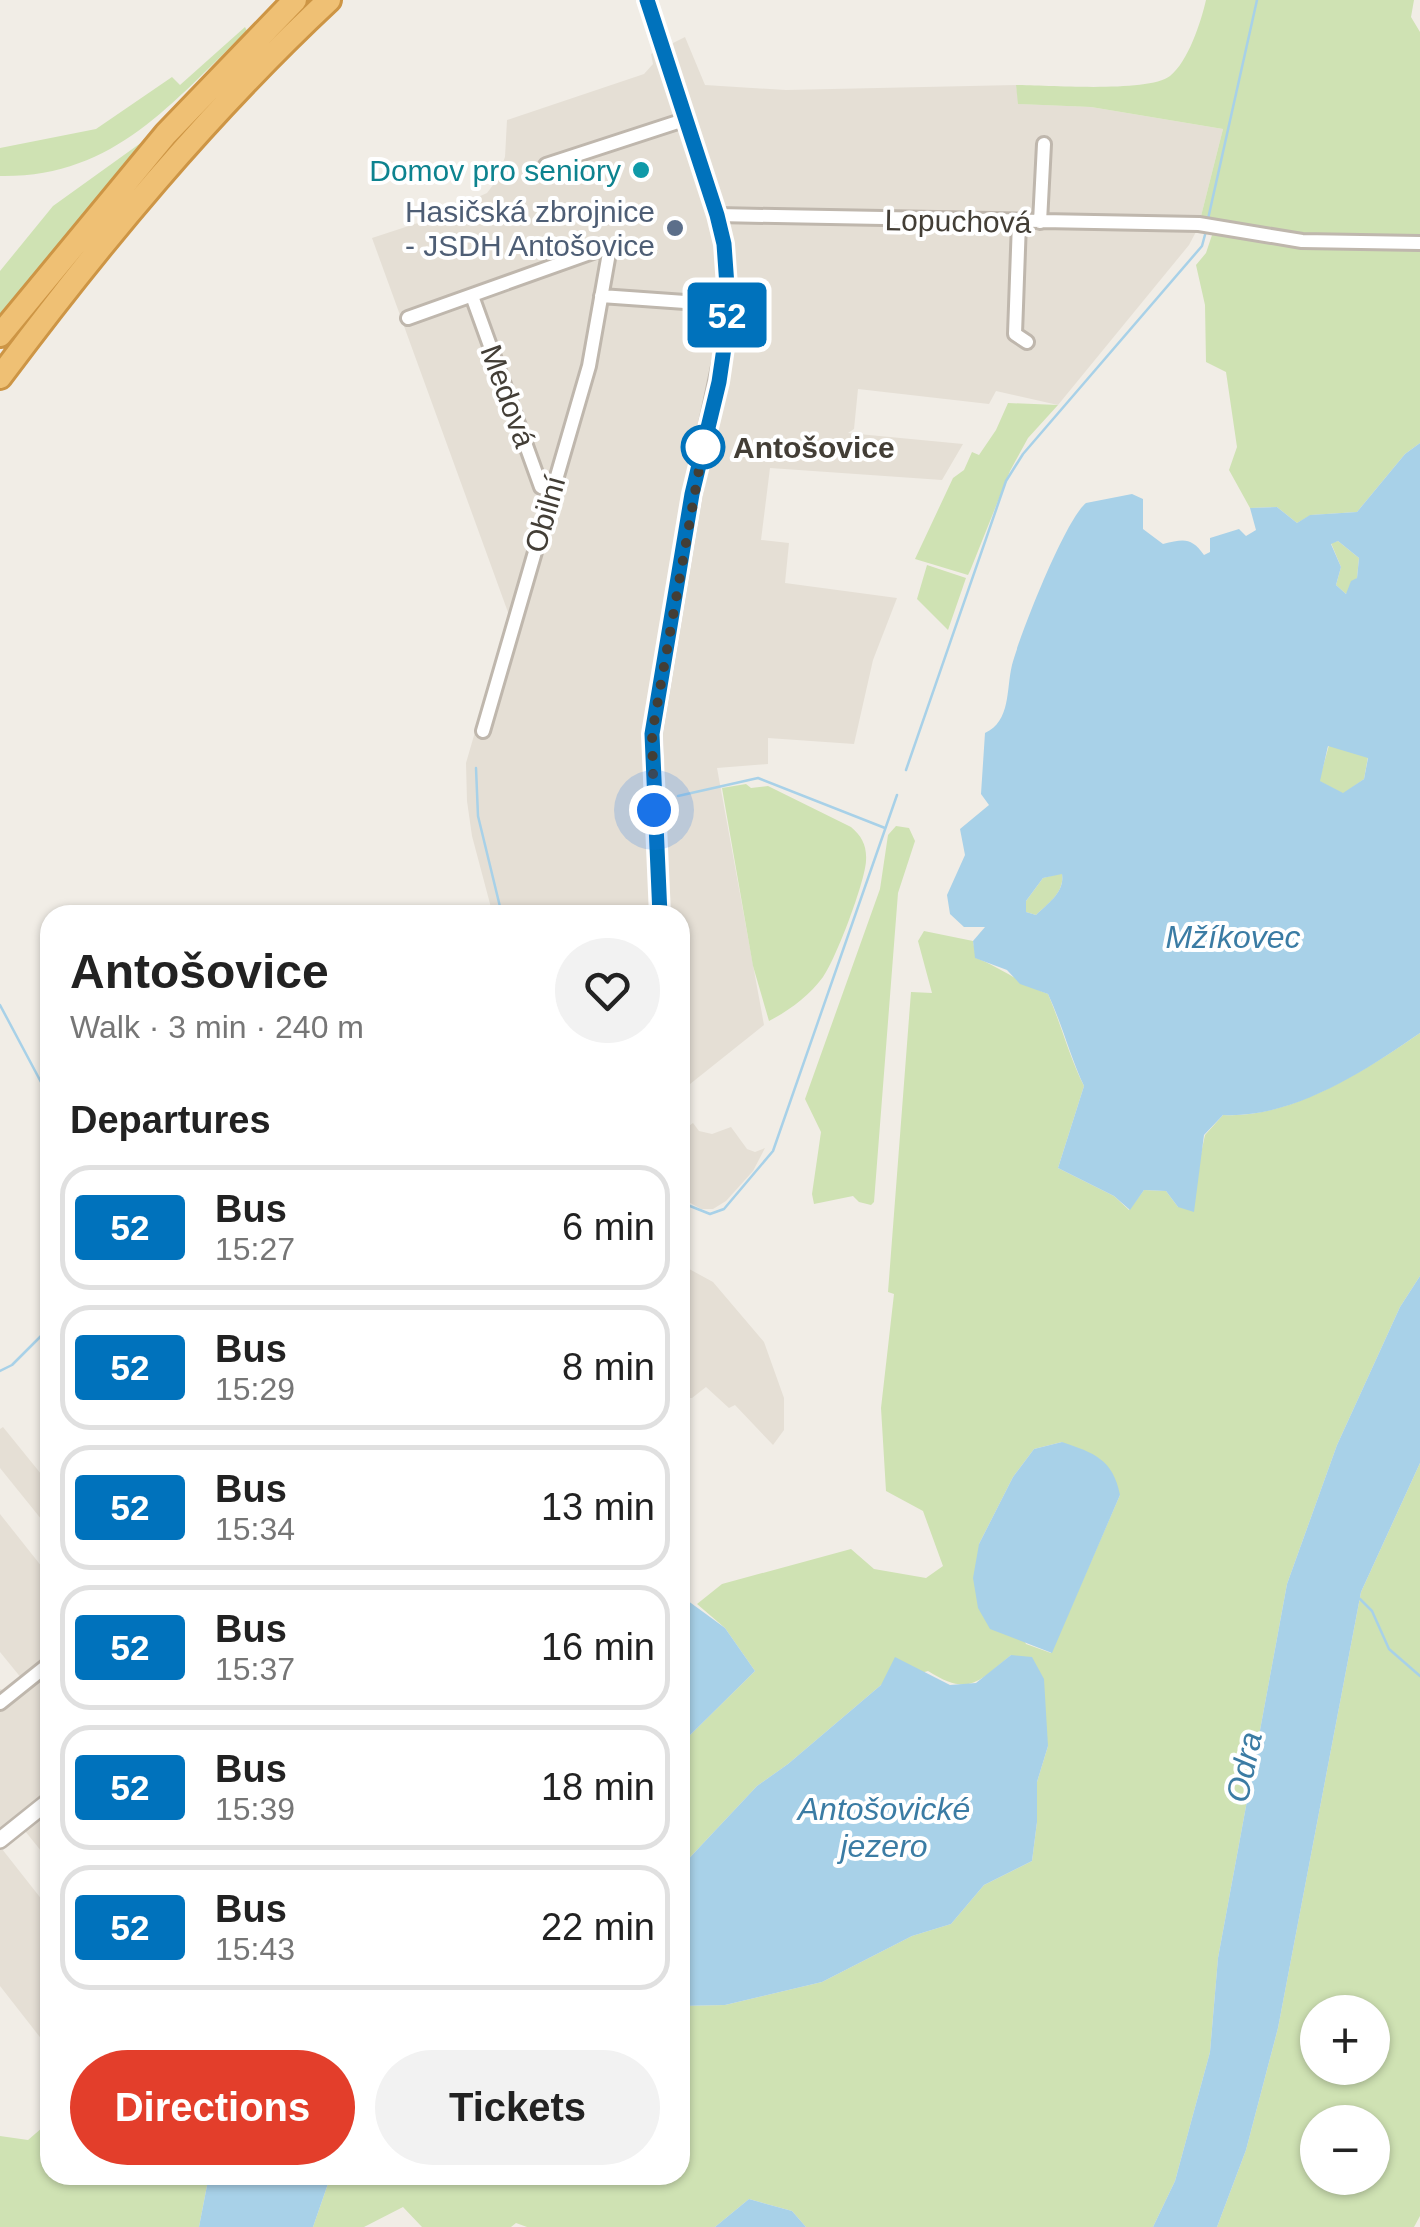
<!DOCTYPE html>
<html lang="en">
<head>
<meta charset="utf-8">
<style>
  :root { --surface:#fff; --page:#f2f2f2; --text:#222; --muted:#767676; --line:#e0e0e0; --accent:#e33e2b }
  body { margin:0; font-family:Helvetica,sans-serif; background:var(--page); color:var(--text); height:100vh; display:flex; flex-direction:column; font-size:38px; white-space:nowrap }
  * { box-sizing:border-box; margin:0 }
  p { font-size:32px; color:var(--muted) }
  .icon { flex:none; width:55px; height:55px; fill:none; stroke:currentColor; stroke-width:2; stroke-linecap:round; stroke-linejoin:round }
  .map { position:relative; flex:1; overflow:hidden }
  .sheet { position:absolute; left:40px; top:905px; width:650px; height:1280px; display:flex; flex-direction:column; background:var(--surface); border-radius:30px; box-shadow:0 2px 8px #0004 }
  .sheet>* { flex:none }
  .badge { padding:0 20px; border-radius:8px; font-size:35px; line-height:65px }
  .buttons { position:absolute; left:1300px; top:1995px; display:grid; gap:20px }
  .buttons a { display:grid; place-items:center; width:90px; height:90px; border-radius:50%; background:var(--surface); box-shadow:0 2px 8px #0004; font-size:50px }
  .you { position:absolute; width:50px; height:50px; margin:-25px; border:8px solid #fff; border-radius:50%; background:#1a73e8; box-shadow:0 0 0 15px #1a73e833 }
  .map>.badge { position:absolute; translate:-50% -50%; box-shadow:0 0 0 5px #fff }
  h2 { padding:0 30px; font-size:38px; line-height:90px }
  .round { display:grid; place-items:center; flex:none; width:105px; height:105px; border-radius:52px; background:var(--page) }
  .headline { display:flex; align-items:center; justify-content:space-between; height:170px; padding:0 30px }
  h1 { font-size:48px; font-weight:600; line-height:75px }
  .cta { display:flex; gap:20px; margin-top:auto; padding:20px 30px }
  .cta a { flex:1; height:115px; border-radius:60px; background:var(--accent); color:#fff; font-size:40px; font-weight:600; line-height:115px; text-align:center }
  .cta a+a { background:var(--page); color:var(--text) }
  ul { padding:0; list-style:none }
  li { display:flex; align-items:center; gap:30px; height:125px; margin:0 20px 15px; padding:0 10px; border:5px solid var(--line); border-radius:30px }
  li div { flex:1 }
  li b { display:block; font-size:38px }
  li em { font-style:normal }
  li .badge { min-width:110px; font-weight:700; text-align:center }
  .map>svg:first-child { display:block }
</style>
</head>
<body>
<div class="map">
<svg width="1420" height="2227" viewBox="0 0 1420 2227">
  <rect width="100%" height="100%" fill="#f1ede6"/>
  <!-- residential -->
  <path fill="#e5dfd5" d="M685,37L705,85L786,90L1016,85L1019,104L1091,107L1223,129L1198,228L1189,245L1058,405L996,391L989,404L858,389L854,429L848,433L963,444L942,480L770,468L761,540L789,543L785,583L897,598L873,660L854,744L768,738V764L717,768L764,1025L680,1092V915H493L472,836L467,801L466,763L509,615L372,238L427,220L487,193L496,181L505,157L507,120L644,74L653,64L651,54Z
    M680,1111L682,1131L693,1123L699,1131L712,1134L731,1127L747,1149L755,1152L765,1148L753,1171L726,1201L713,1209H701L680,1197Z
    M680,1264L713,1282L764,1342L784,1398V1430L773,1445L735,1405L729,1408L706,1387L692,1398H680Z
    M3,1427L50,1485V1530L0,1468V1429Z
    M0,1514L50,1577V1862L25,1831L2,1849L50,1910V2050L0,1986V1689L7,1691L22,1679L0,1652Z"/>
  <!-- green -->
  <path fill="#cfe2b3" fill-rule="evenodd" d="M1206,0H1414L1411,17L1420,32V443L1405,454L1357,512L1311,515L1297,523L1277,507L1250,508L1229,470L1237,447L1226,372L1206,362L1205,305L1196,265L1206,253L1213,232L1198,228L1223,129L1091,107L1018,104L1016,85C1047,85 1148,93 1170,76C1188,62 1201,22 1206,0Z
    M245,27L247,31C171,103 114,178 0,176V148L96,129L172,77L180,85Z
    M156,132L104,190L0,319V271L53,206Z
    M1008,403L1058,405L1028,438L1010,471L970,571L968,575L915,559L953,478L964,470L972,452L979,455L996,430Z
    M1338,541L1359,558L1357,578L1346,594L1336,585L1341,567L1331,543Z
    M927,565L966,578L948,630L917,599Z
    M1329,745L1368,757L1364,779L1343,794L1319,781Z
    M746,784L751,788L768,786L851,827C862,836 867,846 866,861C865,882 836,959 823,977C809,996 790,1010 769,1021L753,966L722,788Z
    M896,826L909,828L915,841L898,893L874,1202L871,1205L859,1202L853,1196L814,1204L812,1194L821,1132L805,1099L880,889L888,835Z
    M1062,873C1065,892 1049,903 1036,915L1026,912V901L1043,878Z
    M924,931L973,941L976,958C1002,968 1021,984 1048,994C1061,1024 1069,1056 1084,1086L1058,1168L1114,1196L1129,1210L1144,1190L1166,1191L1178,1207L1198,1167L1205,1135L1223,1115C1288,1120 1368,1069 1420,1033V1276L1400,1307L1337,1445L1287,1584L1218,1958L1210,2052L1175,2181L1153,2227H806L792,2211L749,2199L715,2227H527L516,2223L511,2227H422L403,2207L364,2227H313L331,2175H680V2006L725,2005L822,1982L912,1936L951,1924L984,1885L1032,1861L1037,1822V1782L1048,1746L1011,1655C978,1682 969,1697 928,1671L881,1685L788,1764L757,1786L680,1868V1745L755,1671L725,1628L697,1604L722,1584L851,1549L874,1569L926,1578L943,1566L923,1511L886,1491L881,1408L894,1294L888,1292L911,992L932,993L918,941ZM1062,1442L1120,1495L1051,1653L1026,1644L979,1544L1013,1477L1034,1449Z
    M1420,1463V2216L1414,2227H1217L1246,2150L1278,2028L1361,1592ZM1318,2012H1372V2068H1318ZM1318,2122H1372V2178H1318Z
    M50,2121V2175H209L199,2227H0V2136L28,2140Z"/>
  <!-- water -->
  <path fill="#a8d1e8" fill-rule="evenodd" d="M1420,443V1033C1365,1071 1292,1119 1223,1115L1204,1135L1194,1212L1178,1207L1166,1191L1144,1190L1130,1210L1114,1196L1058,1168L1084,1086C1070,1056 1062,1024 1048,994L1020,984L1007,970L975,958L973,941L985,927H964L950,914L947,895L965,855L960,829L989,805L981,794L985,733C1011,721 1006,690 1012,665C1020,635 1065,520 1086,503L1132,494L1143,499V529L1163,544C1184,539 1191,537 1204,555L1210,552V538L1239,529L1246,536L1256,530L1250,508L1277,507L1297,523L1310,515L1357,512L1405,454ZM1338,541L1359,558L1357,578L1351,581L1346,594L1336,585L1341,567L1331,544ZM1328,746L1368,758L1364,779L1343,793L1320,781ZM1062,874C1065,892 1048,903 1036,915L1026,912V901L1043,878Z
    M1420,1276V1463L1361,1592L1278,2028L1246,2150L1217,2227H1153L1175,2181L1210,2052L1218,1958L1287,1584L1337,1445L1400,1307Z
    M1062,1442C1094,1453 1113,1459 1120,1495L1052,1653L990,1629L978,1608L973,1578L979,1544L1013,1477L1034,1449Z
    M680,1595L725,1628L755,1671L680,1745Z
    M1011,1655L1032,1657L1044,1679L1048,1746L1037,1782V1822L1032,1861L984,1885L951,1924L912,1936L822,1982L725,2005L680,2006V1868L757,1786L788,1764L881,1685L895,1657L950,1685L976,1683Z
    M209,2175H331L313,2227H199Z
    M749,2199L792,2211L806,2227H715Z"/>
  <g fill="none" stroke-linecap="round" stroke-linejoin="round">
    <!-- stream -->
    <path stroke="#a8d1e8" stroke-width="2.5" d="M1208,219L1257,0
      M476,768L478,816L502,915
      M906,770L1006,481L1023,454L1202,246L1206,231
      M678,796L758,778L885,828
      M0,1005L50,1099
      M680,1202L710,1214L724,1209L773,1151L897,795
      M0,1371L12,1365L50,1327
      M1360,1599L1372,1611L1389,1649L1420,1676"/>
    <!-- minor casing -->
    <g stroke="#bfb7ad" stroke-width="18">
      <path id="minor" d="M546,165L687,119
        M717,215L1199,224L1302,241L1420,243
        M1019,222L1015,334L1027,342
        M1040,222L1044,144
        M472,296L541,487L550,490
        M601,296L727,305
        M408,318L601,249L609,253L589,366L483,731
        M0,1703L50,1663"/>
    </g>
    <!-- tertiary casing -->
    <g stroke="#bfb7ad" stroke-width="20">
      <path id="tertiary" d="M647,0L717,215L724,244L727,287L724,348L693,494L653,734L660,915
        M0,1840L50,1800"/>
    </g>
    <!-- motorway casing -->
    <g stroke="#cd9545" stroke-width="28">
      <path id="motorway" d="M0,335L166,134L295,0
        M0,377C100,243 207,114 329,0"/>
    </g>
    <!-- minor -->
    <use href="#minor" stroke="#fff" stroke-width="12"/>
    <!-- tertiary -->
    <use href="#tertiary" stroke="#fff" stroke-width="15"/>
    <!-- motorway -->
    <use href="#motorway" stroke="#efc074" stroke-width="22"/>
  </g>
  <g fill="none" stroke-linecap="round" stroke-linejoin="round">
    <!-- line casing -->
    <g stroke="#fff" stroke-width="22">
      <path id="line" d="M647,0L717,215L724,244L727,286L724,348L719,382L692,494L652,734L660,915"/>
    </g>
    <!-- line -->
    <use href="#line" stroke="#0072bc" stroke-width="15"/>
    <!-- walk -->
    <path stroke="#433e36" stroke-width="10" stroke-dasharray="0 18" d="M654,810L652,734L703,447"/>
  </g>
  <!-- markers -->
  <circle fill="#0f9aa8" stroke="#fff" stroke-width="4" cx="641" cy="170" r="10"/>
  <circle fill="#5c6f8a" stroke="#fff" stroke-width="4" cx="675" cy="228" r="10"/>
  <circle fill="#fff" stroke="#0072bc" stroke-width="5" cx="703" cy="447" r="20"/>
  <g text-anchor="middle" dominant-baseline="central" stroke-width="8" stroke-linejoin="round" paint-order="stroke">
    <!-- culture labels -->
    <g font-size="30" fill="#0d838f" stroke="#fff" text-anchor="end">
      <text x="621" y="170">Domov pro seniory</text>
    </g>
    <!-- service labels -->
    <g font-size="30" fill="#4e5e75" stroke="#fff" text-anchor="end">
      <text x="655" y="211">Hasičská zbrojnice<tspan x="655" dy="34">- JSDH Antošovice</tspan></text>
    </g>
    <!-- street labels -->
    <g font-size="30" fill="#433e36" stroke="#fff">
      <text transform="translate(958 221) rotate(1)">Lopuchová</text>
      <text transform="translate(508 396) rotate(70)">Medová</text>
      <text transform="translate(545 514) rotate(-74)">Obilní</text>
    </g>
    <!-- stop labels -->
    <g font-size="30" font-weight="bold" fill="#433e36" stroke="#fff" text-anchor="start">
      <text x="733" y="447">Antošovice</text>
    </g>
    <!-- water labels -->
    <g font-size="32" font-style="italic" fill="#3b7ca4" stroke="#fff">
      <text x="1233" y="937">Mžíkovec</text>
      <text transform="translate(1244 1767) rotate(-78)">Odra</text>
      <text x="884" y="1809">Antošovické<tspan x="884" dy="37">jezero</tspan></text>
    </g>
  </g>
</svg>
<div class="buttons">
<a>+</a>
<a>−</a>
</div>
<div class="you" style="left:654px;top:810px"></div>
<b class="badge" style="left:727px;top:315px;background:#0072bc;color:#fff">52</b>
<section class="sheet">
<div class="headline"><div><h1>Antošovice</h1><p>Walk · 3 min · 240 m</p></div><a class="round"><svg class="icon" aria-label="heart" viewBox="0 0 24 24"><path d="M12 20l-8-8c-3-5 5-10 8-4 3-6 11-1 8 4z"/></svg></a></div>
<h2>Departures</h2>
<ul>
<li><span class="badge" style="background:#0072bc;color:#fff">52</span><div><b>Bus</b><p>15:27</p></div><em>6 min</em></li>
<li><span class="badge" style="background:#0072bc;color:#fff">52</span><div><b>Bus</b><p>15:29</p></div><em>8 min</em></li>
<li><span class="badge" style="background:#0072bc;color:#fff">52</span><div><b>Bus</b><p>15:34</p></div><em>13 min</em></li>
<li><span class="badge" style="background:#0072bc;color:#fff">52</span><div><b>Bus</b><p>15:37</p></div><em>16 min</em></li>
<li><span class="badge" style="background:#0072bc;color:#fff">52</span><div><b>Bus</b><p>15:39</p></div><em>18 min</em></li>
<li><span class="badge" style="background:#0072bc;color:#fff">52</span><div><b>Bus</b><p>15:43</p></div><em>22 min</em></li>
</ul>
<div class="cta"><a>Directions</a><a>Tickets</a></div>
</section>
</div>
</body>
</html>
